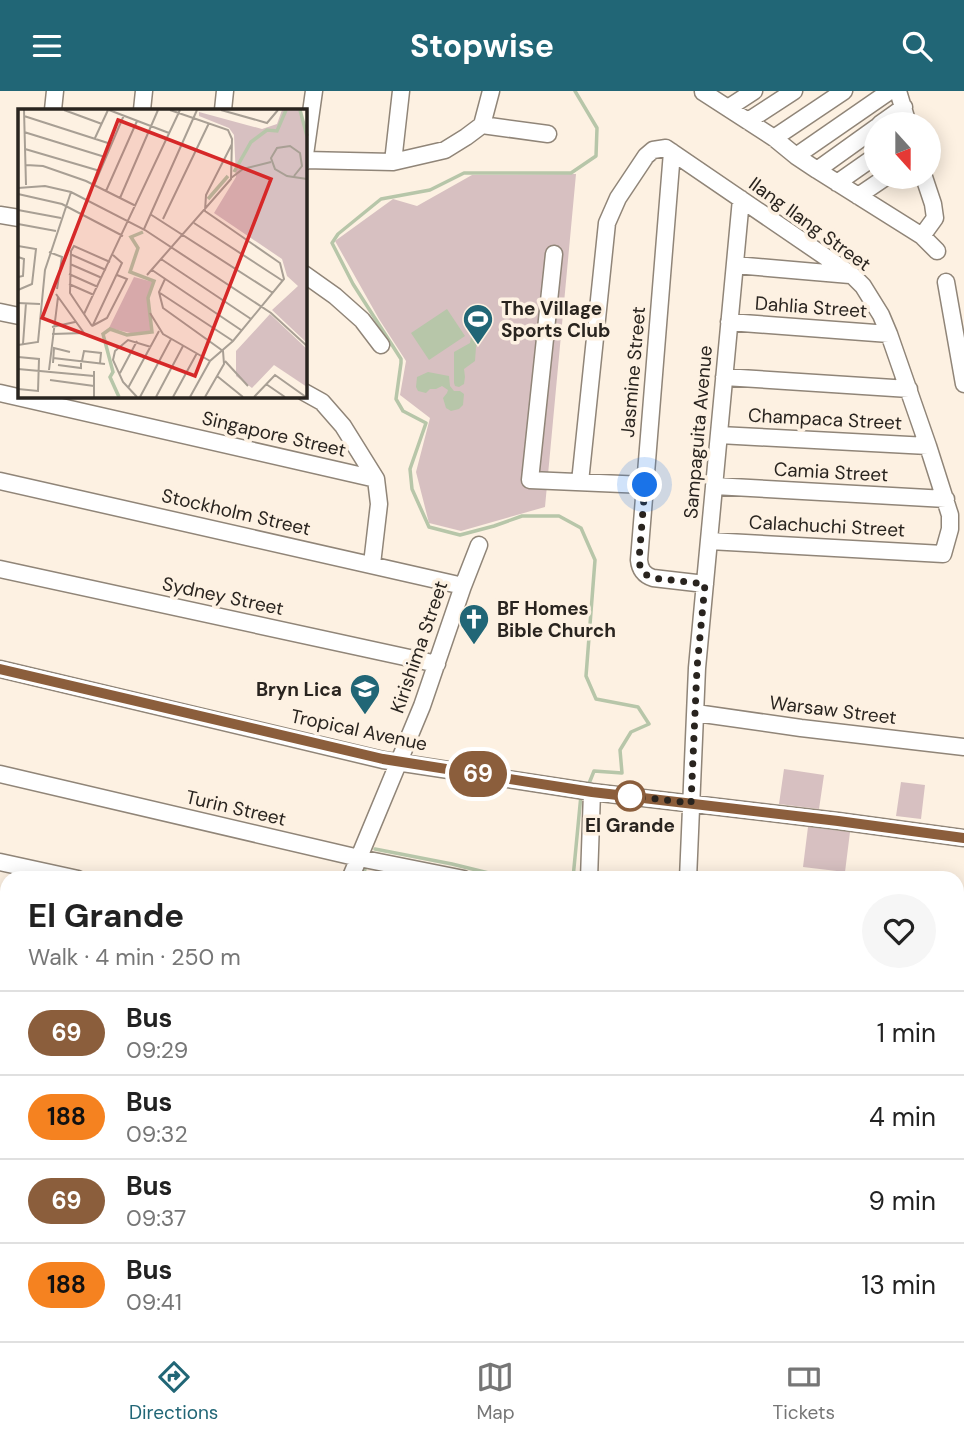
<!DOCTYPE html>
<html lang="en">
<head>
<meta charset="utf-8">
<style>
  :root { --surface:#fff; --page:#f6f6f6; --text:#222; --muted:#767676; --line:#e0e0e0; --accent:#216676 }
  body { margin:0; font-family:"DM Sans",sans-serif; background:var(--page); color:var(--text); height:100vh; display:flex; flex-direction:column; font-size:26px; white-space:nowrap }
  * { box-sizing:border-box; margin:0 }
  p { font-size:23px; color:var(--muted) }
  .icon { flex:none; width:38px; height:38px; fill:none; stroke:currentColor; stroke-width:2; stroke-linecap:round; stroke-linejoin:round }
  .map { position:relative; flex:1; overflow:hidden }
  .panel { position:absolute; left:0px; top:780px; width:964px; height:471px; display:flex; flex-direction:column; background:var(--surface); border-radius:21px 21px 0 0; box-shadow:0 4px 18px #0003 }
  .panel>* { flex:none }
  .badge { padding:0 14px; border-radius:23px; font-size:24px; line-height:46px }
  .needle { width:46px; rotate:159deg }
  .tools { position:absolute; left:864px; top:21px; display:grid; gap:14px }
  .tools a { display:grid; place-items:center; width:77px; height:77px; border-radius:50%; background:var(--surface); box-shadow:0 4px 18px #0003; font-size:35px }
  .you { position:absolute; width:35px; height:35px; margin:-18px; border:5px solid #fff; border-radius:50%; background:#1a73e8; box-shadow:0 0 0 10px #1a73e833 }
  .map>.badge { position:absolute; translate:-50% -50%; box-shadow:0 0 0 4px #fff }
  .round { display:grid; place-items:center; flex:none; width:74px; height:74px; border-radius:37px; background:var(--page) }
  .head { display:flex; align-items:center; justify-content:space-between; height:119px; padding:0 28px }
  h1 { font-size:33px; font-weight:700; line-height:52px }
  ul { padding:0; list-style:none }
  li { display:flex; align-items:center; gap:21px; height:84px; padding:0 28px; border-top:2px solid var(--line) }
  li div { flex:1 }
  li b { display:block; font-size:26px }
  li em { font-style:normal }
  li .badge { min-width:77px; font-weight:700; text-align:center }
  header { display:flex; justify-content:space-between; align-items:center; height:91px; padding:0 28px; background:var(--accent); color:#fff; font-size:32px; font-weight:700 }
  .tab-bar { display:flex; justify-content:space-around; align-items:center; height:98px; border-top:2px solid var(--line); background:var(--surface); font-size:19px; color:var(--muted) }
  .tab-bar a { display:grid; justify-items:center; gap:4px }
  .tab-bar .active { color:var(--accent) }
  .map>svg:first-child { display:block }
</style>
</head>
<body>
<header><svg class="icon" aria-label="menu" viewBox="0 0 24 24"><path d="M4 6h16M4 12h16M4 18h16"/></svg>Stopwise<svg class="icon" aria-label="search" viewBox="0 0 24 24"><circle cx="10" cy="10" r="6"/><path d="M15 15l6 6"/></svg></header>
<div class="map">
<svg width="964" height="1250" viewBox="0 0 964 1250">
  <rect width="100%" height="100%" fill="#fdf1e2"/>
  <!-- green -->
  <path fill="#d7c0c1" d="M576,83L545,416L461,440L429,432L416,381L430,327L400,304L406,270L379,228L335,150L393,108L417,115L472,84Z
    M784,678L824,684L819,718L779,713Z
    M901,691L925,694L921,728L896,725Z
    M808,736L850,741L845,781L803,776Z
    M0,883L7,884V1244H221L223,1250H0Z"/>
  <!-- water -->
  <path fill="#b7c6a9" d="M447,218L465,245L429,269L411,242Z
    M471,233L479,236L484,242L476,256L475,270L464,278L465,286L464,293L459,296L455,295L454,292V261L470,252L471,245L467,236Z
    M428,281L449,285L450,295L454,300H460L464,303L463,314L459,318L451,320L446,317L443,307L447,302L448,299L442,295L436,298H430L426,302L418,300L416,296L417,286Z"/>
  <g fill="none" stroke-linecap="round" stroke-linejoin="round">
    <!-- stream -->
    <path stroke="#b7c6a9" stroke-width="3.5" d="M575,0L597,37L596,65L571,82H464L430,99L381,108L338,143L332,152L353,193L401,268V272L396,308L403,320L426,332L410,378L412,398L429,436L460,444L494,435L522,425H559L581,437L595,469L586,585L596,608L638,616L649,633L631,641L620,659L622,682L594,680L588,695
      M375,758L452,773L509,787H573L581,704
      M362,788L365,778
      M207,1244L208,1250"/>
    <!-- minor casing -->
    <g stroke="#908578" stroke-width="19">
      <path id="minor" d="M704,0L703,1L774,47L796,65L817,79L922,145L937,160
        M898,0L908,33
        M728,17L754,0
        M53,19L55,0
        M142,19L144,0
        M223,19L225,0
        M748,30L794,0
        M880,33L904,16
        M482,34L548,43
        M774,47L844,0
        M672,61L639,469C640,479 644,484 653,487L705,493
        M796,65L890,0
        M305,69L393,71L445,59L466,46L482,34L491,0
        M304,71L314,0
        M393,71L401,0
        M817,79L877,36
        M837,92L877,64
        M858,105L886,86
        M0,124L19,127
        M922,145L935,127L933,113L924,86
        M554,163L530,389L645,394
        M735,174L850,184
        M304,183L335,205L362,229L381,254
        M946,191L964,293
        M0,221L19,225
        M729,231L889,243
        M724,286L909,298
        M304,301L322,311L343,335L376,388L379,413L372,473
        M0,302L376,388
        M719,344L928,355
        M0,390L463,495
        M580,391L607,132L618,107L646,65L653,59L666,57L852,184L863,195L881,224L889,243L928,355L950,424V438L943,463L709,450
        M714,395L946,408
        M0,478L437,573
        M0,578L383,669L592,701L838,730L964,747
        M696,622L801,637L964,656
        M0,683L359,767L464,788
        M0,771L78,788
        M350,788L422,615L463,495L479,454
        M589,788L592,701
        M688,788L697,577L741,108
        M0,861L7,863
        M957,973L961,841
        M957,1018H964
        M957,1101H964
        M246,1244L248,1250
        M161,1250L168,1244
        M296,1250V1244
        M472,1250L473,1244
        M559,1250L560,1244
        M661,1250V1244
        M774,1250L775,1244
        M863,1250V1244
        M947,1250V1244"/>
    </g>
    <!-- minor -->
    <use href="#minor" stroke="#fff" stroke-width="16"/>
  </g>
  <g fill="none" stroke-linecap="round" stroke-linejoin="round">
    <!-- line casing -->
    <g stroke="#fff" stroke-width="16">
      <path id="line" d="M0,578L383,668L592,701L838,730L964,747"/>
    </g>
    <!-- line -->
    <use href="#line" stroke="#8b5e3c" stroke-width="10"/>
    <!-- walk -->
    <path stroke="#29241f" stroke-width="7" stroke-dasharray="0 12.6" d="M630,705L691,712L697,577L705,493L653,487C644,484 640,479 639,469L645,394"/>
  </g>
  <!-- icons -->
  <defs>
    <g id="stadium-pin" transform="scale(1.575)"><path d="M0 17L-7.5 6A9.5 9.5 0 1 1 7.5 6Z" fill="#216676" stroke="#fdf1e2"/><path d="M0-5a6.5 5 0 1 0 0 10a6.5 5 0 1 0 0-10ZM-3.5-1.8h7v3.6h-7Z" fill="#fff"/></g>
    <g id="church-pin" transform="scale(1.575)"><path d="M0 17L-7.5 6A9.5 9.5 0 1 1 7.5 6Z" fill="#216676" stroke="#fdf1e2"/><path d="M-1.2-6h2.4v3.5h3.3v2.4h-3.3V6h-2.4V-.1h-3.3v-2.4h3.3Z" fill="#fff"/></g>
    <g id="school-pin" transform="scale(1.575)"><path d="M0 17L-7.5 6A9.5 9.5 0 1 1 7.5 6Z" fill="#216676" stroke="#fdf1e2"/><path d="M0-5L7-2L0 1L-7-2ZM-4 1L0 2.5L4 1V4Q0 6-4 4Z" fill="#fff"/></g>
  </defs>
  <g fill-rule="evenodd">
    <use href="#stadium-pin" x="478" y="228"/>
    <use href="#church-pin" x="474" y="528"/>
    <use href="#school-pin" x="365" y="598"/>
  </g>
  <!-- markers -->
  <circle fill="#fff" stroke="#8b5e3c" stroke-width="3.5" cx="630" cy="705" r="14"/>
  <g text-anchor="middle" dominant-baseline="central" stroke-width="7" stroke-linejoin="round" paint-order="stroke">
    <!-- street labels -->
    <g font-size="19" fill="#29241f" stroke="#fdf1e2">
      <text transform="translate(810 133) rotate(36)">Ilang Ilang Street</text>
      <text transform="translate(811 216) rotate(4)">Dahlia Street</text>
      <text transform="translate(633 281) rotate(-85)">Jasmine Street</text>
      <text transform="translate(825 328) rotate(3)">Champaca Street</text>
      <text transform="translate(698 341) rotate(-85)">Sampaguita Avenue</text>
      <text transform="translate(274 343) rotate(13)">Singapore Street</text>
      <text transform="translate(831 381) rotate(3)">Camia Street</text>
      <text transform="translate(236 421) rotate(13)">Stockholm Street</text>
      <text transform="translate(827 435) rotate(3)">Calachuchi Street</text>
      <text transform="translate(223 505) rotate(12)">Sydney Street</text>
      <text transform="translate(419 556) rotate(-71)">Kirishima Street</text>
      <text transform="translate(833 619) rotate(7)">Warsaw Street</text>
      <text transform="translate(359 639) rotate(12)">Tropical Avenue</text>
      <text transform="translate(236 717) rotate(13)">Turin Street</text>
    </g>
    <!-- poi labels -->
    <g font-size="19" font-weight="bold" fill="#29241f" stroke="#fdf1e2" text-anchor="start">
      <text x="501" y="217">The Village<tspan x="501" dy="22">Sports Club</tspan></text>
      <text x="497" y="517">BF Homes<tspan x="497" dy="22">Bible Church</tspan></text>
      <text x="342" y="598" text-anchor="end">Bryn Lica</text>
    </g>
    <!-- stop labels -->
    <g font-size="19" font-weight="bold" fill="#29241f" stroke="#fdf1e2">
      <text x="630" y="734">El Grande</text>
    </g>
  </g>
  <!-- overview -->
  <g transform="translate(18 18)">
    <rect width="289" height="289" fill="#fdf1e2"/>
    <path d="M264,1H281L289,27V234L254,201L280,177L269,167L264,150L196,104L218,68L216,26L211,19L181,7V3L244,20L259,15ZM116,168L135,173L129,189L133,223L121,226L91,219ZM252,205L289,240V278L256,256L234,279L218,267V242Z" fill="#d7c0c1"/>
    <path fill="none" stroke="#b7c6a9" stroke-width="3.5" d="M282,1L289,27M216,63L233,33L249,21L259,22L268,1M190,90L210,67M101,288L92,268L95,263L85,225L92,220L109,226L134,223L130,189L136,172L112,163L120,139L113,128L125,123"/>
    <path fill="none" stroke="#a89f94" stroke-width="2" d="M6,1L8,76M46,1L84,15M91,1L151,24M203,1L249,14L260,1M6,7L93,35M6,23L87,48M77,29L90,1M7,40L82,62M8,56L25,57L68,72L118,97M276,67L284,57L282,44L272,37L259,39L253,49L257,60L269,67L289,70M213,69L225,60L253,53M76,76L106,6M0,79L27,77L53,83L127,121L253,204L289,237M88,82L119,12M0,85L44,95L105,127M102,89L140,1M0,101L43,109M132,105L255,184M145,110L191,14M176,114L265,172M0,115L38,122M126,120L179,1M0,137L18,140L14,175L0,181M31,143L44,148L39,180M52,145L88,161M0,148L6,150L5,167L0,168M143,150L233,210M52,155L84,169M134,161L223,221M51,165L80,178M129,166L213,70L214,30L210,21L152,1M147,170L141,183L145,199L205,242L206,255L187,288M51,175L76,186M142,184L215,232M0,194L22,195M132,204L145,225L192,252M66,205L162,1M75,216L104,154L95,146M74,217L52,184L53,142L56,137L92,153M74,217L89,209L109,170L99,166M34,218L57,213M34,225L66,224L38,185M5,235L8,194M0,236L20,233L27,161L53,83M0,248L21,250L20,282L0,280M35,249L87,255M64,252L66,242L83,244L82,254M207,252L230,277M35,254L36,239L52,243M40,256L63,259V251M0,260L76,267M31,261L40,188M102,264L119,232M199,267L225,288M32,271L76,277M248,275L267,288M110,279L141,222M76,288V262M119,288L105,273L95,251L97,242L110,231L133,238M122,288L153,230M138,288L165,237M155,288L179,244M172,288L192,252L215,232L266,170L262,154L187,102L188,86L214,35M236,288L257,266L288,288"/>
    <path fill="#d62828" fill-opacity="0.15" stroke="#d62828" stroke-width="3.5" d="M100,11L253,70L177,267L24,209Z"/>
    <rect width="289" height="289" fill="none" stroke="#29241f" stroke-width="3.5"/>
  </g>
</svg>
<div class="tools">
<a><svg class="needle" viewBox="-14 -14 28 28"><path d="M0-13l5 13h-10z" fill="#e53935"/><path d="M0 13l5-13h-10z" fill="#767676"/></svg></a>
</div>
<div class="you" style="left:645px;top:394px"></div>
<b class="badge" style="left:478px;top:683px;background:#8b5e3c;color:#fff">69</b>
<section class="panel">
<div class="head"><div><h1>El Grande</h1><p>Walk · 4 min · 250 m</p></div><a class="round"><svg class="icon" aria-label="heart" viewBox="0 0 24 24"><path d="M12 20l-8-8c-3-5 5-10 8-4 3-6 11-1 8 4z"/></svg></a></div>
<ul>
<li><span class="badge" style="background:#8b5e3c;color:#fff">69</span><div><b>Bus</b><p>09:29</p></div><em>1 min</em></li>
<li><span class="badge" style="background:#f58220;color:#111">188</span><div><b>Bus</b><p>09:32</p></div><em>4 min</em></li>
<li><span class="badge" style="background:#8b5e3c;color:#fff">69</span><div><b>Bus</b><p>09:37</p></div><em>9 min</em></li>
<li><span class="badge" style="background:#f58220;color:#111">188</span><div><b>Bus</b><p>09:41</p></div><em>13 min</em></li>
</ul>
</section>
</div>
<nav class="tab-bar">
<a class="active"><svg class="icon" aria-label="directions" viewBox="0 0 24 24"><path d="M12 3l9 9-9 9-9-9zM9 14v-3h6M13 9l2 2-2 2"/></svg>Directions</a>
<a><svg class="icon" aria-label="map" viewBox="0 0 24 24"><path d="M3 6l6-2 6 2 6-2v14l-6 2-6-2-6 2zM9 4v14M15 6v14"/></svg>Map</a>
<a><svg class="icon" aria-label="tickets" viewBox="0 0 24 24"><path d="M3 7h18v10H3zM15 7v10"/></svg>Tickets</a>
</nav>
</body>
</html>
